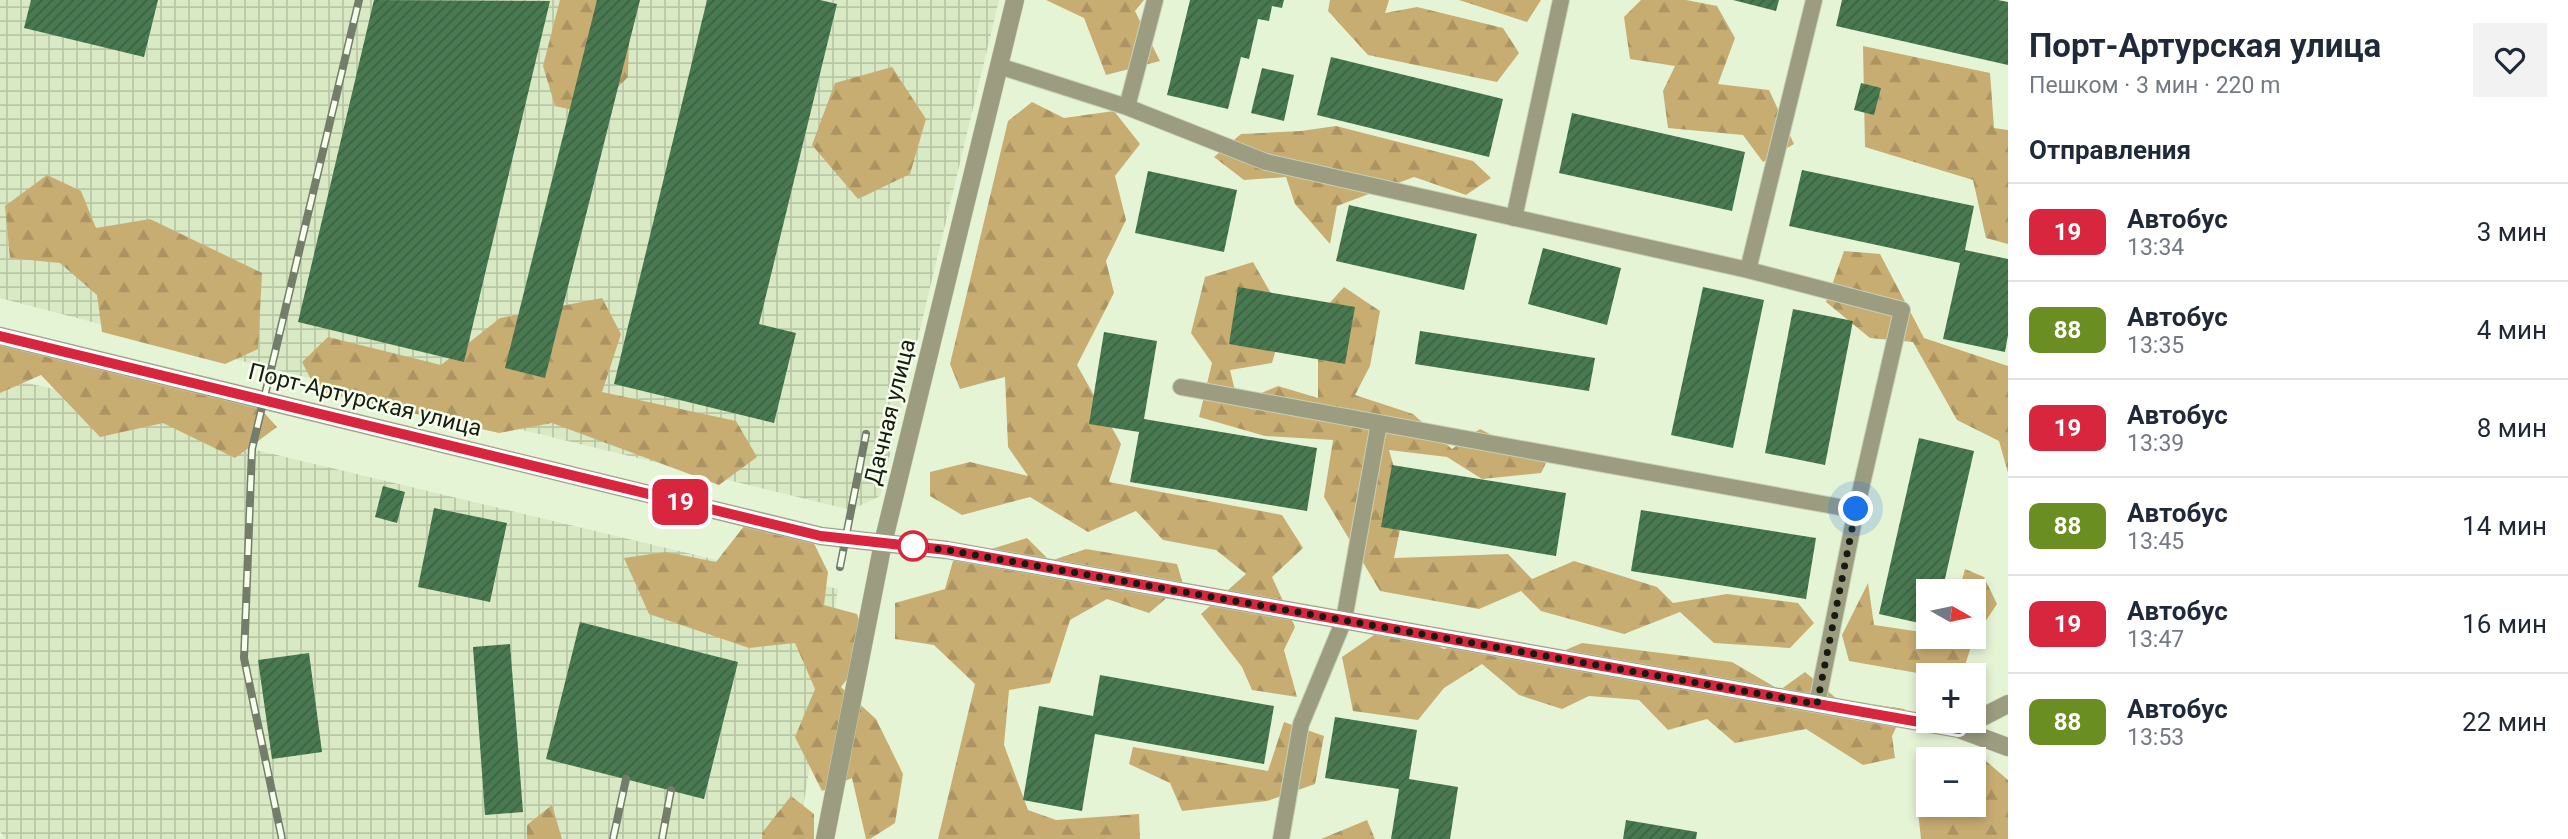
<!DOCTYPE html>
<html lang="ru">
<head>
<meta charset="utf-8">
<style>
  :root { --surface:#fff; --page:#f2f2f3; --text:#1f2937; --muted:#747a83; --line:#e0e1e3 }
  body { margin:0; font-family:Roboto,sans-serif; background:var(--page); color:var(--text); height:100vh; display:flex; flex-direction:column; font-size:26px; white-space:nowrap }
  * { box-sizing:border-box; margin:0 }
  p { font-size:23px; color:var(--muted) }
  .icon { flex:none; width:38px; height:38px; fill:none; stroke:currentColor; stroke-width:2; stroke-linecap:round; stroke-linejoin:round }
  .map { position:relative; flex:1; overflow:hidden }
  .drawer { display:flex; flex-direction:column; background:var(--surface); width:560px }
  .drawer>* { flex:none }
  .badge { padding:0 14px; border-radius:10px; font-size:24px; line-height:46px }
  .needle { width:46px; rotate:99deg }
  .fabs { position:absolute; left:1916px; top:579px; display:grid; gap:14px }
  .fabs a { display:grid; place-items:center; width:70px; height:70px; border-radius:0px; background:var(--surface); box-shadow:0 4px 10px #0003; font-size:35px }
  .you { position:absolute; width:35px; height:35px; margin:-18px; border:5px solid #fff; border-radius:50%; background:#1a73e8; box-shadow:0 0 0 10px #1a73e833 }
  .map>.badge { position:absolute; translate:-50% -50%; box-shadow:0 0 0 4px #fff }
  h2 { padding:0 21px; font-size:26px; line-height:63px }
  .round { display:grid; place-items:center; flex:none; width:74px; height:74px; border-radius:0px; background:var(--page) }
  .summary { display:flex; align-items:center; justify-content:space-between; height:119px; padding:0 21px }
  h1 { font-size:33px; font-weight:700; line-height:52px }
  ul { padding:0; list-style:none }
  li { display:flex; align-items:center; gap:21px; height:98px; padding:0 21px; border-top:2px solid var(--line) }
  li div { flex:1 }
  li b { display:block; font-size:26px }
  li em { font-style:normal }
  li .badge { min-width:77px; font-weight:700; text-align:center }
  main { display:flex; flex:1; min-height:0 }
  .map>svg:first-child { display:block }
</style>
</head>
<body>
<main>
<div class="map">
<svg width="2008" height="839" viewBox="0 0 2008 839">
  <defs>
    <pattern id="industrial-grid" width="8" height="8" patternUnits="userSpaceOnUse" patternTransform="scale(1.75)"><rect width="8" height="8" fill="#d8e9c4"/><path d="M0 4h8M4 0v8" fill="none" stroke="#b9c7a7"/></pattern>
    <pattern id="forest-firs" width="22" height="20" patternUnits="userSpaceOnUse" patternTransform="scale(1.75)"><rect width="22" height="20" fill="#c8ad72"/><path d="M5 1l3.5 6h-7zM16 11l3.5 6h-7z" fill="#ab9462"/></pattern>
    <pattern id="building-hatch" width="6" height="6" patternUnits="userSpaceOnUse" patternTransform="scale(1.75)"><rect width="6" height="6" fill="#487950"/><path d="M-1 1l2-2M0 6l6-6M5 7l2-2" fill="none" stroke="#3b6241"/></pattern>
  </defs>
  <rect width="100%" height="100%" fill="#e6f4d6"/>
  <!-- industrial -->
  <path fill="url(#industrial-grid)" d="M0,0H999L880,496L851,510L272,369L0,298Z
    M0,377L219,426L252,449L838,589L798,839H5L0,831Z"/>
  <!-- forest -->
  <path fill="url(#forest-firs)" d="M560,0H630L628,77L591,114L555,106L543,66Z
    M1046,0H1144L1135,11L1160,61L1106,75L1084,18Z
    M1330,0H1389L1385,13L1417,7L1503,28L1519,53L1497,82L1368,55L1328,11Z
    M1459,0H1541L1527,22Z
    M1641,0H1686L1717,6L1735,38L1718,84L1769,90L1794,144L1763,162L1743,135L1668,128L1663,91L1675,66L1630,59L1624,17Z
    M1863,46L1990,73L1994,128L2008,130V244L1986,238L1973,180L1865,147Z
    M892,67L926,119L910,174L858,199L812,145L835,83Z
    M1032,102L1064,118L1114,111L1140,144L1115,176L1126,220L1106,261L1114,293L1077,365L1121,444L1109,482L1282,515L1303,548L1272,577L1295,627L1284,650L1297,697L1252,690L1242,667L1201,614L1246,574L1216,550L1163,540L1136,511L1088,532L1030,497L962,515L930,496V472L970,462L1028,476L1008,447L1005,377L960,389L950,364L1008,121Z
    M1336,126L1473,161L1491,178L1466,195L1414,177L1337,206L1330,244L1295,204L1286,177L1244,180L1214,157L1241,134L1301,131Z
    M47,175L81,191L96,228L150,219L262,273L258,349L225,364L102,332L97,295L60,263L10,258L5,206Z
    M1844,251L1880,254L1924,338L2008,366V473L1999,441L1957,420L1913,342L1870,338L1826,302Z
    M1253,262L1285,318L1272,363L1230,370L1238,403L1278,386L1318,398V316L1344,287L1380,311L1370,366L1355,395L1413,414L1452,449L1480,429L1546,463L1541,473L1482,479L1447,457L1389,450L1405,506L1394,558L1508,554L1532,579L1574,561L1657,587L1673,603L1727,594L1798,603L1814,623L1790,648L1714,643L1680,612L1624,634L1541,611L1521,591L1479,609L1380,591L1324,497L1333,440L1265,436L1199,417L1212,363L1191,333L1205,277Z
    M602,298L621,334L602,392L736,421L757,457L719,485L552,423L499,433L317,391L302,362L328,337L441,365L500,318Z
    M0,328L239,385L277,427L235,458L163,423L100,437L41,375L0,393Z
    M752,516L805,525L828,572L824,605L857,614L869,651L841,687L876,719L903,774L895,823L870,839H866L852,778L822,791L795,737L815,689L795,643L749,648L649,614L624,558L666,552L716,562Z
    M1027,538L1050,561L1086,549L1177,564L1183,584L1149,613L1107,599L1070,620L1050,683L1009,690L1004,745L1028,810L1056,820L1139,814L1140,839H938L975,684L934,645L895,639V603L945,589L953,561Z
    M1965,569L1984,577L1997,604L1973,640L1962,675H1929L1849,661L1842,635L1868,583L1874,625L1928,633V637H1974V592L1959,591Z
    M1390,624L1444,649L1487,637L1540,661L1582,643L1732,662L1780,690L1805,672L1837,699L1905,709L1892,736L1895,758L1863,765L1806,729L1735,743L1707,719L1668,730L1639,700L1589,696L1562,709L1519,695L1482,664L1444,688L1418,720L1353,711L1342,657Z
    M1284,722L1324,736L1315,784L1267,801L1182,811L1170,783L1129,764L1133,747L1268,771Z
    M1954,756L1986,761L2008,780V839H1921L1917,802L1928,788V805H1974V760L1951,759Z
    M791,796L814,814V839H762V833Z
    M552,805L562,839H527V825Z
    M1367,820L1375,839H1321Z"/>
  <!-- building -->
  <path fill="url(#building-hatch)" d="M31,0H158L144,57L24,28Z
    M374,0L550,1L464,362L298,322Z
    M597,0H640L545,378L505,368Z
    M707,0H820L837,4L759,324L796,333L774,423L614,384Z
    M1190,0H1284L1282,8L1272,6L1269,21L1258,19L1249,59L1241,57L1228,109L1167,95Z
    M1733,0H1779L1776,11Z
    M1842,0H1998L2008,2V65L1836,26Z
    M1331,57L1503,99L1489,157L1317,115Z
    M1262,68L1294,75L1284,121L1251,113Z
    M1861,83L1881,88L1874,115L1854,110Z
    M1572,113L1745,152L1732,211L1559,173Z
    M1802,170L1974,206L1965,250L2008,259V335L2005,352L1943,339L1960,263L1789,226Z
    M1148,171L1237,190L1224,252L1135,233Z
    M1349,205L1477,234L1464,290L1336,261Z
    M1543,248L1621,268L1607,325L1528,304Z
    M1238,287L1355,307L1345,364L1229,344Z
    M1703,287L1764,300L1733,448L1671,435Z
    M1793,309L1853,321L1825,465L1765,453Z
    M1420,331L1595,358L1589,391L1415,364Z
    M1104,332L1157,341L1144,419L1317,448L1307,511L1130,482L1139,432L1089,424Z
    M1919,438L1974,451L1942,592H1928V625L1879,614Z
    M1392,465L1566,493L1556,556L1381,527Z
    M383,486L405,492L397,523L375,517Z
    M434,508L507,523L490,602L418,587Z
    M1641,510L1816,538L1806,599L1631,571Z
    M580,622L738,662L704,799L546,759Z
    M510,644L523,812L485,815L473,647Z
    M309,653L322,752L272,759L258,660Z
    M1100,675L1274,706L1264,764L1095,734L1082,811L1023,800L1039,706L1093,716Z
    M1335,717L1417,730L1409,779L1458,787L1450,839H1391L1399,789L1325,778Z
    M1626,820L1697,832L1696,839H1623Z"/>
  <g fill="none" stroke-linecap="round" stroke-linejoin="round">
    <!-- service casing -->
    <g stroke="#c5d1b6" stroke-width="18">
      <path id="service" d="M999,66L1127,107L1266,162L1748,270L1902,310L1856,510L1817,704
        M1127,107L1155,0
        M1514,218L1561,0
        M1748,270L1814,0
        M1181,387L1856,510
        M1281,839L1301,724L1344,620L1379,423"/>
    </g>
    <!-- minor casing -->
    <g stroke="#c5d1b6" stroke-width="19">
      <path id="minor" d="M1015,0L883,543L947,550L1959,729L2008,747
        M1959,729L2008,704"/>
    </g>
    <!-- tertiary casing -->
    <g stroke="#c5d1b6" stroke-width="19">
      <path id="tertiary" d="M0,336L821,536L883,543L825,839"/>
    </g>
    <!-- service -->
    <use href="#service" stroke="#9c9c81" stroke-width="16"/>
    <!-- minor -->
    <use href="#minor" stroke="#9c9c81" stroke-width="18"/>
    <!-- tertiary -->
    <use href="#tertiary" stroke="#9c9c81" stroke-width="18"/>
    <!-- rail casing -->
    <g stroke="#747d6a" stroke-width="8">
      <path id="rail" d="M840,567L866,434
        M282,839L244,658L252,449L359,0
        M613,839L626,779
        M662,839L671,790"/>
    </g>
    <!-- rail -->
    <use href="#rail" stroke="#f7ffed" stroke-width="5" stroke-dasharray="16" stroke-linecap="butt"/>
  </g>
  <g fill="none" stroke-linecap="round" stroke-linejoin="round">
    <!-- line casing -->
    <g stroke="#fff" stroke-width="16">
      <path id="line" d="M0,336L821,536L947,550L1959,729"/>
    </g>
    <!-- line -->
    <use href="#line" stroke="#d7263d" stroke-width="10"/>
    <!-- walk -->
    <path stroke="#171b11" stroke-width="7" stroke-dasharray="0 12.6" d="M913,546L947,550L1817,704L1856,509"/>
  </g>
  <!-- markers -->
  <circle fill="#fff" stroke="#d7263d" stroke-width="3.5" cx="913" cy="546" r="14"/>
  <g text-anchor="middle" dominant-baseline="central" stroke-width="5" stroke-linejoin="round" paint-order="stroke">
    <!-- street labels -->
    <g font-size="23" fill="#171b11" stroke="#f7ffed">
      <text transform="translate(365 400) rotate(14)">Порт-Артурская улица</text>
      <text transform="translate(890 412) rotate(-76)">Дачная улица</text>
    </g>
  </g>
</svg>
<div class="fabs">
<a><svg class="needle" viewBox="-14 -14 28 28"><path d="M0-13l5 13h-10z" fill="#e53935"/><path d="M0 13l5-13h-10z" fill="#747a83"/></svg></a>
<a>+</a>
<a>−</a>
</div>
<div class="you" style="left:1856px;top:509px"></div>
<b class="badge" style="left:680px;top:502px;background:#d7263d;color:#fff">19</b>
</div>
<section class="drawer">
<div class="summary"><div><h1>Порт-Артурская улица</h1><p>Пешком · 3 мин · 220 m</p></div><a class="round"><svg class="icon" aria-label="heart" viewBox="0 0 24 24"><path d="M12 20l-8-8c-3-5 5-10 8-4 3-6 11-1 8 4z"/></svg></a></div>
<h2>Отправления</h2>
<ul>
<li><span class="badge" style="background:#d7263d;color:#fff">19</span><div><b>Автобус</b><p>13:34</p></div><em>3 мин</em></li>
<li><span class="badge" style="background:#6b8e23;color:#fff">88</span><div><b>Автобус</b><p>13:35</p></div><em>4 мин</em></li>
<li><span class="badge" style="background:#d7263d;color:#fff">19</span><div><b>Автобус</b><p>13:39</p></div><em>8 мин</em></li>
<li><span class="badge" style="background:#6b8e23;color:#fff">88</span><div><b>Автобус</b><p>13:45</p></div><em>14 мин</em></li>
<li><span class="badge" style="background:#d7263d;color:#fff">19</span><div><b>Автобус</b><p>13:47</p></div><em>16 мин</em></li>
<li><span class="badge" style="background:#6b8e23;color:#fff">88</span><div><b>Автобус</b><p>13:53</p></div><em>22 мин</em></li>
</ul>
</section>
</main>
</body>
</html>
